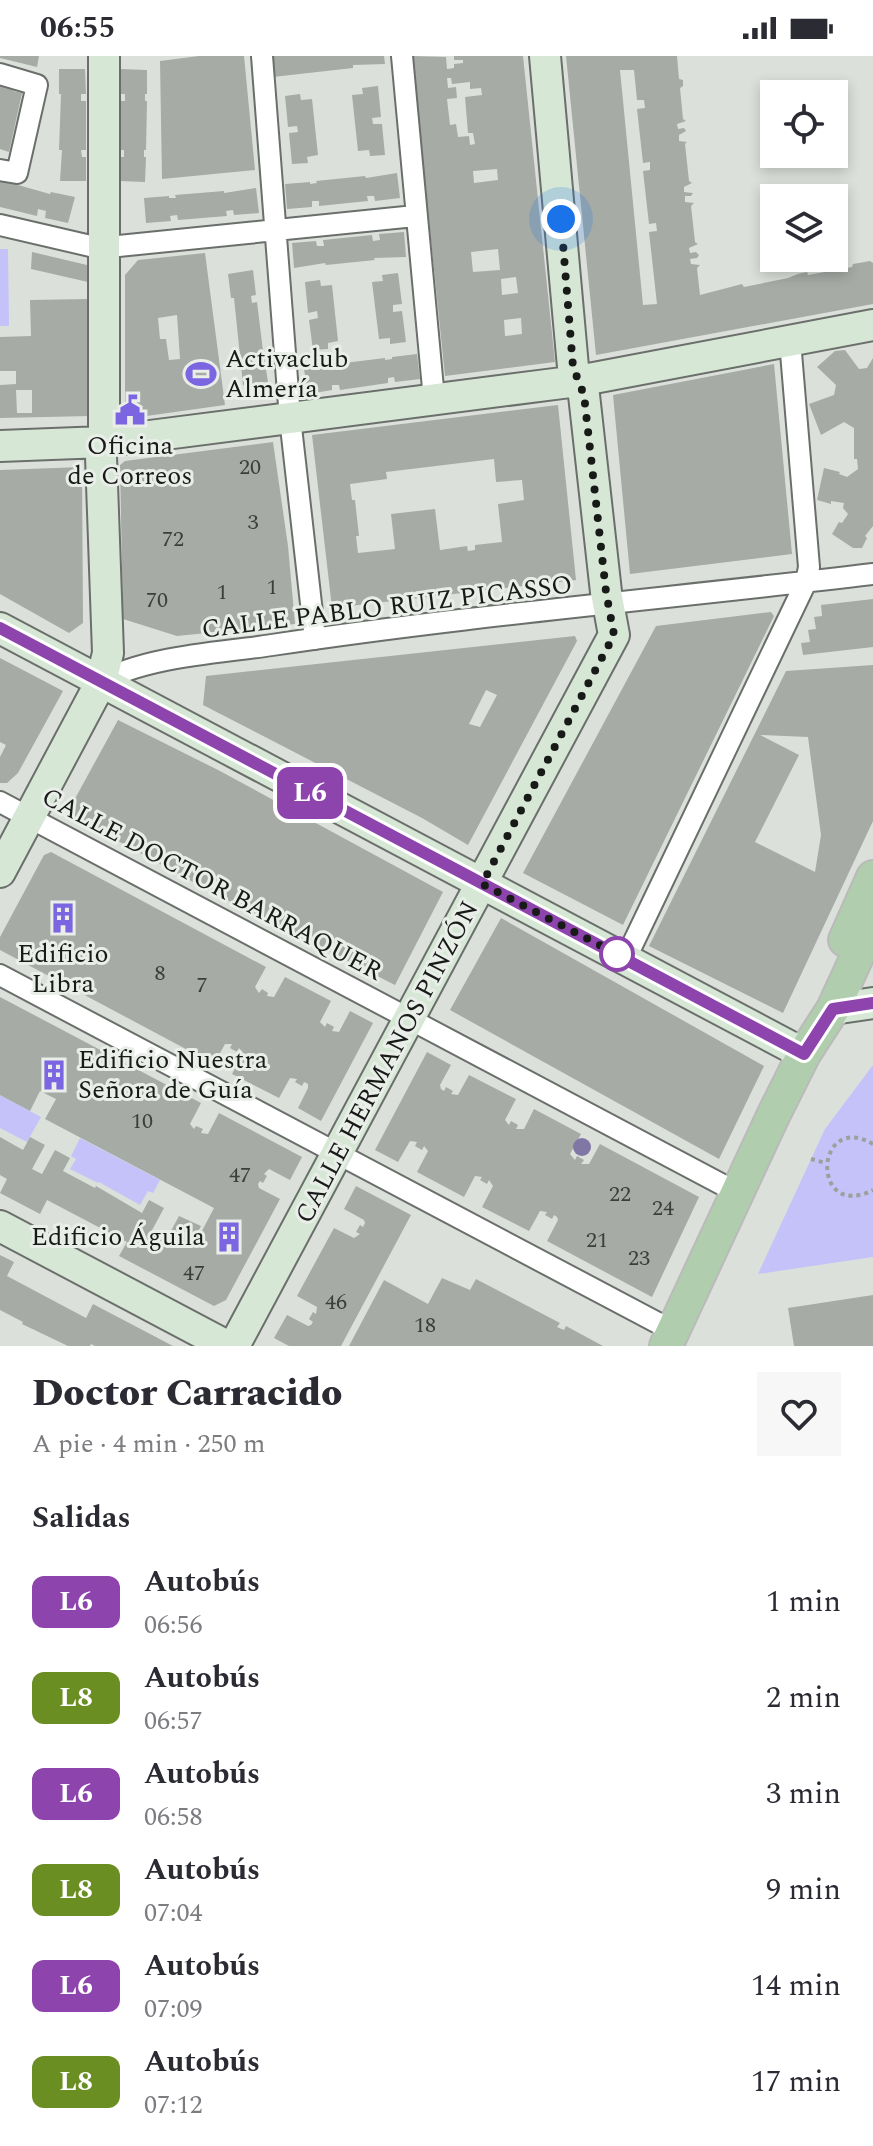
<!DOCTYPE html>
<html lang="es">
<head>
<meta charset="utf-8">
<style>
  :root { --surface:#fff; --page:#f7f7f7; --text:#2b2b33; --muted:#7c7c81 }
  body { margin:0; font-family:Spectral,serif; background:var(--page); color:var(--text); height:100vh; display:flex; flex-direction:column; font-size:30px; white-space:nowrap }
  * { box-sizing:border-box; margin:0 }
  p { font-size:26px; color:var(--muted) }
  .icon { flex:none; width:44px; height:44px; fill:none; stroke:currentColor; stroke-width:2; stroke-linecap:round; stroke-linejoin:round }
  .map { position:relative; height:1290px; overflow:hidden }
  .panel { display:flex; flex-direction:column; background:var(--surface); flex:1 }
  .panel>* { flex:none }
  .badge { padding:0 16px; border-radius:12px; font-size:28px; line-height:52px }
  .controls { position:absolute; left:760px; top:24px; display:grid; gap:16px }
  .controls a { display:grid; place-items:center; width:88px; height:88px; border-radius:0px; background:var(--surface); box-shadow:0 4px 12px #0003; font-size:40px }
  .you { position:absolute; width:40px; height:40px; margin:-20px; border:6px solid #fff; border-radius:50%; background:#1a73e8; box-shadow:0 0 0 12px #1a73e833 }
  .map>.badge { position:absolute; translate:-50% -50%; box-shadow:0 0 0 4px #fff }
  h2 { padding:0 32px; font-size:30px; line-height:72px }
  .round { display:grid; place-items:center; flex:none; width:84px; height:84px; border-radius:0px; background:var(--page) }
  .summary { display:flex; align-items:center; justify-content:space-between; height:136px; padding:0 32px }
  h1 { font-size:38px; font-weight:800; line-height:60px }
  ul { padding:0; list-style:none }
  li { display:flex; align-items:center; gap:24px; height:96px; padding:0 32px }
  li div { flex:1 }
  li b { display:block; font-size:30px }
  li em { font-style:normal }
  li .badge { min-width:88px; font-weight:700; text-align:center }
  .status { display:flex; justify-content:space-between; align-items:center; height:56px; padding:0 40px; background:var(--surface); direction:ltr }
  .status svg { height:22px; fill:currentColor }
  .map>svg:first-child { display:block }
</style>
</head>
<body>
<div class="status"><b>06:55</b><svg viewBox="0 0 49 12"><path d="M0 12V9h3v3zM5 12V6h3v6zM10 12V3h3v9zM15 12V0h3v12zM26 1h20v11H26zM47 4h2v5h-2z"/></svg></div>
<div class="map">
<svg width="873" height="1290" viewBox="0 0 873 1290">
  <rect width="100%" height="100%" fill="#dce0db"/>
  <!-- green -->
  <path fill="#c5c1f9" d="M0,193H8L9,270H0Z
    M873,1009V1201L758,1218L825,1073Z
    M0,1039L41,1061L27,1086L0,1072Z
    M80,1082L160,1124L153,1137L148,1135L140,1149L99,1126L98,1127L70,1113L76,1103L71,1100Z"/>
  <!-- building -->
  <path fill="#a6aba6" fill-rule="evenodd" d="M0,0H39L37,11L0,2Z
    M199,0H244L255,114L162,123L160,5Z
    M270,0H384L385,8L353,9V12L273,21Z
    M412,0L446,1L447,13L454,12V8L463,7V4H454V0H523L555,306L445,320ZM447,22H451L452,28L470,26V33L481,32L482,39L465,41L468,77H473L475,88L470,89L469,80L458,81L456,68L450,69L447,43L457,42L456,31L448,32ZM497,113L498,124L474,127L473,115ZM498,193L500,214L473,216L471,196ZM516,221L518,237L502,239L501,223ZM521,262L522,278L505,280L504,264Z
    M566,0H677L679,23L683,24V30L680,32L683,63L686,65L677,68L678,73L684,72L686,75L679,79V85L687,86L685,88L689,125L692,127L684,131V136L693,137L691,140H685V146L694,147L691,150L695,186L698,188L689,192L690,197L696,196L699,199L697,202L690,203L691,208L700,209L697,212L700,239L742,228L744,231L788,222L798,218L807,216L808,219L852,211L853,208L870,205L873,207V248L596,299ZM620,14H634L637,44H644L645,52L637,53L643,107L650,106V114L643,115L649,168L656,167L657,175L649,176L657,248L643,249Z
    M59,13H85L86,38H81V45H86V94H81L82,101H86V125H60L62,94H59L61,38H59Z
    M121,13L147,14V38H145V45H147L146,94H144V101H146L145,126L119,125V101H124V94H119L120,45H125V38H120Z
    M0,26L15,30L13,35L22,37L9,96L0,93Z
    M378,30L381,61L372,62L373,68H382L385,99L370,100L369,94L358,95L352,39L363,38L362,32Z
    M300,38L301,44L312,43L318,99L307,101L308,107L292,108L289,77L298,76L297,70L288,71L285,40Z
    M397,117L400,142L375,145L374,140H367L368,145L319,150V145H312V151L287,153L285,128L310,126V128L317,127L316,125L365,120L366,122Z
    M0,124L50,138L51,136L75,141L68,167L45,162L46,155L38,153L37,160L0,151Z
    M256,132L259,157L234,159L233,154L226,155L227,160L178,164L177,159L170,160L171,165L146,167L144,142L169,140V142H176L175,139L224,135V137Z
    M404,176L406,201L374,202L375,204L326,209L325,207L294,212L292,187L316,185L317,190H324L323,184L372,179L373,185L380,184L379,178Z
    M32,196L87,209L88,226L31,213Z
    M205,197L225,349L125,363V219L138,204ZM177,259L180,303L169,304L166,283H160L158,262Z
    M253,214L256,239L251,240L252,247L257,246L263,295H258L259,302L264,301L268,326L243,329L234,242H231L228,218Z
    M398,217L402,248L393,249V256L402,255L406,286L390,288V282L379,283L372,226L383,225L382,219Z
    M320,224L321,230L332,229L338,285L328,287V293L313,294L309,264L318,262L317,255L308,257L305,226Z
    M88,243L90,360L0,362V329L16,328V315H0V281L31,280L30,244ZM16,334H32V357H17Z
    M845,294L859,313L867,312L873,302V470L865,480L867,482L862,492H853L832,478L839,466L842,467L848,458L843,452L844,447L831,445V448L817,444L824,412L840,416L839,418L847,421L858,413L857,403H854V372L844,366L821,379L809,348L834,339L836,329L817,311L835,295Z
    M417,298L420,323L395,326L394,321L388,322V327L340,334L339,329H332V334L308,338L304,313L329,310L330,312L337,311L336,308L385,302V304L392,303V301Z
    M774,308L792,498L630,518L613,339Z
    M558,349L576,524L332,552L312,379ZM494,403L496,426L522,424L524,444L498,448L502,486L475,489V494L468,495L467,490L440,494L435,453L391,458L395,493L358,497L356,480H359L355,444H352L350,428L387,423L386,416Z
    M273,386L288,490L295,568L177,580L123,563L120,409L125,405Z
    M82,411L83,567L69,577L0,538V414Z
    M873,543V591L803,599L801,587L810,586L808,574L816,573L814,561L822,560L821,549Z
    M771,556L774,560L623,869L523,817L656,570Z
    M575,580L577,585L468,789L422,762L203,649L206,620ZM486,634L497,639L480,671L469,668Z
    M0,602L63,635L18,717L7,727H0V701L6,689L0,686Z
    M873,609V765L783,957L649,890L786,615ZM760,679L808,681L821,779L815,816L755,786L799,699Z
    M118,664L220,715L443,836L395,929L213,837L76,762L71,750Z
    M51,796L266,911L255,931L259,937L262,933L268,937L267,940L274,941L285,921L331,945L320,966L325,971L327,967L334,971L332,975L339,976L350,955L373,967L321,1065L298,1052L308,1032V1028L304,1026L302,1030L295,1026L297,1023L290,1022L279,1042L232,1018L243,997L239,992L237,996L230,992L232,988H225L214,1008L0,894V881L44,799Z
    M501,862L764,1010L719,1103L450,954Z
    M0,941L201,1047L190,1068L194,1073L196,1070L203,1073L201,1077L208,1078L219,1057L302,1101L290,1124L269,1113L264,1118L267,1120L263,1127L260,1125L258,1128L259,1132L280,1143L226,1244L214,1250L119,1200L127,1186L47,1144L40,1158L0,1137L7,1123L0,1119V1081L23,1094L30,1081L45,1089L32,1113L42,1118L55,1094L70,1102L63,1115L95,1132L96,1130L142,1157L149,1144L164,1152L151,1176L165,1186L179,1160L201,1170L192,1187L195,1188L214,1152L45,1063L56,1043L40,1035L30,1055L0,1039Z
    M427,996L451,1009L440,1029L441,1033L444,1035L446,1031L453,1035L451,1038L458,1039L469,1019L516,1043L505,1064L509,1069L511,1065L518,1069L516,1073H524L534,1053L581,1078L570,1098L575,1104L577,1100L584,1104L581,1108H589L600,1088L699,1141L652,1241L547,1185L558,1164L557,1161L554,1159L552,1163L545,1159L547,1156L540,1155L529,1175L482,1151L493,1130L489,1124L487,1128L480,1124L482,1121L475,1120L464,1141L417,1116L428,1095L424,1090L422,1094L415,1090L417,1086L410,1085L398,1106L375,1094Z
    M356,1130L411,1159L341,1290H289L274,1282L287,1259L308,1270L311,1269L313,1266L309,1263L313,1256L316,1258L317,1251L297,1240L334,1172L354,1182L360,1178L356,1176L360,1169L363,1171L365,1167L364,1164L344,1153Z
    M0,1199L14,1206L7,1220L86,1262L93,1248L173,1290H95L91,1288L90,1290H68L22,1268L23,1266L0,1254Z
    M442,1222L470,1234L476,1223L560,1267L557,1271L564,1274L566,1270L603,1290H349L384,1224L428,1248Z
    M873,1239V1290H794L788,1252Z"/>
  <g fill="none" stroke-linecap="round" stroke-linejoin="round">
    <!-- street casing -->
    <g stroke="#6b6f6b" stroke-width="24">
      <path id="street" d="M262,0L290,362L315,583
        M402,0L434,343
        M0,18L37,29L17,117L0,114
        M0,169L99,192L415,160
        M101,626C146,600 220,597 272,589C471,559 673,542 873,518
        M0,746L738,1137
        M625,904L806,526L809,511L790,285
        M0,919L673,1275"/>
    </g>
    <!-- secondary casing -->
    <g stroke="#6b6f6b" stroke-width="34">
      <path id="secondary" d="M0,390L103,386L578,325L873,269
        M0,572L804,998
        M0,816L101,626L108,597L101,400L104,375V0
        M833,953L873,947
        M0,1170L227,1290
        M234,1290L614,579L606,536L584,339L573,311L545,0"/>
    </g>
    <!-- primary casing -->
    <g stroke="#bababa" stroke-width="36">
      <path id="primary" d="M845,884L873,821
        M666,1290L773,1060L804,998L833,953L873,866"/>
    </g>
    <!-- path -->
    <path stroke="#9ca09c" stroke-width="4" stroke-dasharray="4 4" stroke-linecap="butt" d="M873,1088C814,1054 810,1166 873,1134
      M811,1103L826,1107"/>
    <!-- street -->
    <use href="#street" stroke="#fff" stroke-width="20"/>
    <!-- secondary -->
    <use href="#secondary" stroke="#d7e7d6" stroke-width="30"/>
    <!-- primary -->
    <use href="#primary" stroke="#b0ceae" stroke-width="32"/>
  </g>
  <!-- trees -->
  <circle fill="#8177a5" cx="582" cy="1091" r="9"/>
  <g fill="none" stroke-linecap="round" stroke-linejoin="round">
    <!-- line casing -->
    <g stroke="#fff" stroke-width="18">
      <path id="line" d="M0,572L804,998L833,953L873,947"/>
    </g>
    <!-- line -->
    <use href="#line" stroke="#8e44ad" stroke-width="12"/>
    <!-- walk -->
    <path stroke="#181a18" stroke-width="8" stroke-dasharray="0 14.4" d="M561,163L573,311L584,339L606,536L614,579L482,828L617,898"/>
  </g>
  <!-- icons -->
  <defs>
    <g id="stadium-bare" transform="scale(2.4)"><path d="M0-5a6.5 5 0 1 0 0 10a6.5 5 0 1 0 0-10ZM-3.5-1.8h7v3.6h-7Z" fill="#7c65e0" stroke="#e9eee9" stroke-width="2.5" paint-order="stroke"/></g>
    <g id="civic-bare" transform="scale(2.4)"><path d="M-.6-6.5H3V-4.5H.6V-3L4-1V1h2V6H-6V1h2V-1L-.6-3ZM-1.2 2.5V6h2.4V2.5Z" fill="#7c65e0" stroke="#e9eee9" stroke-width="2.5" paint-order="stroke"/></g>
    <g id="building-bare" transform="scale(2.4)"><path d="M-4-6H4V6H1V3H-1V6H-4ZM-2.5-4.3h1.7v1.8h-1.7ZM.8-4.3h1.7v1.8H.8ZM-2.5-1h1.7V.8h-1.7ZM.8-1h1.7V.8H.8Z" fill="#7c65e0" stroke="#e9eee9" stroke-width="2.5" paint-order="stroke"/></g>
  </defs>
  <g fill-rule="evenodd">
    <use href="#stadium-bare" x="201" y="318"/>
    <use href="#civic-bare" x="130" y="354"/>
    <use href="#building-bare" x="63" y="862"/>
    <use href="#building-bare" x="54" y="1019"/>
    <use href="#building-bare" x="229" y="1181"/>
  </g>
  <!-- markers -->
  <circle fill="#fff" stroke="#8e44ad" stroke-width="4" cx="617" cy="898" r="16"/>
  <g text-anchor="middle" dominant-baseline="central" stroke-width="6" stroke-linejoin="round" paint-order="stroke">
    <!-- number labels -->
    <g font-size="22" fill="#3c3e3c">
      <text x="250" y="411">20</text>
      <text x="253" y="466">3</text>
      <text x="173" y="483">72</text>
      <text x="272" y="531">1</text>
      <text x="222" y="536">1</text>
      <text x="157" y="544">70</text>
      <text x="160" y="917">8</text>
      <text x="202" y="929">7</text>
      <text x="142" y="1065">10</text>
      <text x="240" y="1119">47</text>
      <text x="620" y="1138">22</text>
      <text x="663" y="1152">24</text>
      <text x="597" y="1184">21</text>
      <text x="639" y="1202">23</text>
      <text x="194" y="1217">47</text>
      <text x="336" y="1246">46</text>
      <text x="425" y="1269">18</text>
    </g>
    <!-- poi labels -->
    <g font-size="26" fill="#181a18" stroke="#e9eee9" text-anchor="start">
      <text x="225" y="303">Activaclub<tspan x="225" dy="30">Almería</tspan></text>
      <text x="130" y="390" text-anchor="middle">Oficina<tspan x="130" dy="30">de Correos</tspan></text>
      <text x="63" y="898" text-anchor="middle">Edificio<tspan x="63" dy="30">Libra</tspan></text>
      <text x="78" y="1004">Edificio Nuestra<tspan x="78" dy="30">Señora de Guía</tspan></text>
      <text x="205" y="1181" text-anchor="end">Edificio Águila</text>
    </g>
    <!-- street labels -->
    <g font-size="26" fill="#181a18" stroke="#e9eee9">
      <text transform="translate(387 551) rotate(-7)">CALLE PABLO RUIZ PICASSO</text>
      <text transform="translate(212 828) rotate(28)">CALLE DOCTOR BARRAQUER</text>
      <text transform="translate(387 1006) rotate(-62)">CALLE HERMANOS PINZÓN</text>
    </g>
  </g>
</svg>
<div class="controls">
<a><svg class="icon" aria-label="locate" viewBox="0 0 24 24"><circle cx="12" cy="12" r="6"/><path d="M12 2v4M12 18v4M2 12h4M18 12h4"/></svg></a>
<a><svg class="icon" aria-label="layers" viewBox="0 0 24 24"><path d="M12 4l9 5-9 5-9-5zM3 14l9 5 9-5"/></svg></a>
</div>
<div class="you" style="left:561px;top:163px"></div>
<b class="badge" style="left:310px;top:737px;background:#8e44ad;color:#fff">L6</b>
</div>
<section class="panel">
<div class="summary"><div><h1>Doctor Carracido</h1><p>A pie · 4 min · 250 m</p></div><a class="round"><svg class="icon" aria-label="heart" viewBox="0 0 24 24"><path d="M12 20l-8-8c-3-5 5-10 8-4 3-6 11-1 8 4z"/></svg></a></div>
<h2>Salidas</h2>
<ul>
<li><span class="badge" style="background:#8e44ad;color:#fff">L6</span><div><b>Autobús</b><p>06:56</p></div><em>1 min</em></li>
<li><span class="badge" style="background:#6b8e23;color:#fff">L8</span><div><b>Autobús</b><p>06:57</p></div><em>2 min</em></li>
<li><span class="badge" style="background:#8e44ad;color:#fff">L6</span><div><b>Autobús</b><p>06:58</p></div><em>3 min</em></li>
<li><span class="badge" style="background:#6b8e23;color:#fff">L8</span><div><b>Autobús</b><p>07:04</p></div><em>9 min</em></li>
<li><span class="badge" style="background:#8e44ad;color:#fff">L6</span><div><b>Autobús</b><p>07:09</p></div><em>14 min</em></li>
<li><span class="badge" style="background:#6b8e23;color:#fff">L8</span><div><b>Autobús</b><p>07:12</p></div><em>17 min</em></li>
</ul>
</section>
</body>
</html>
